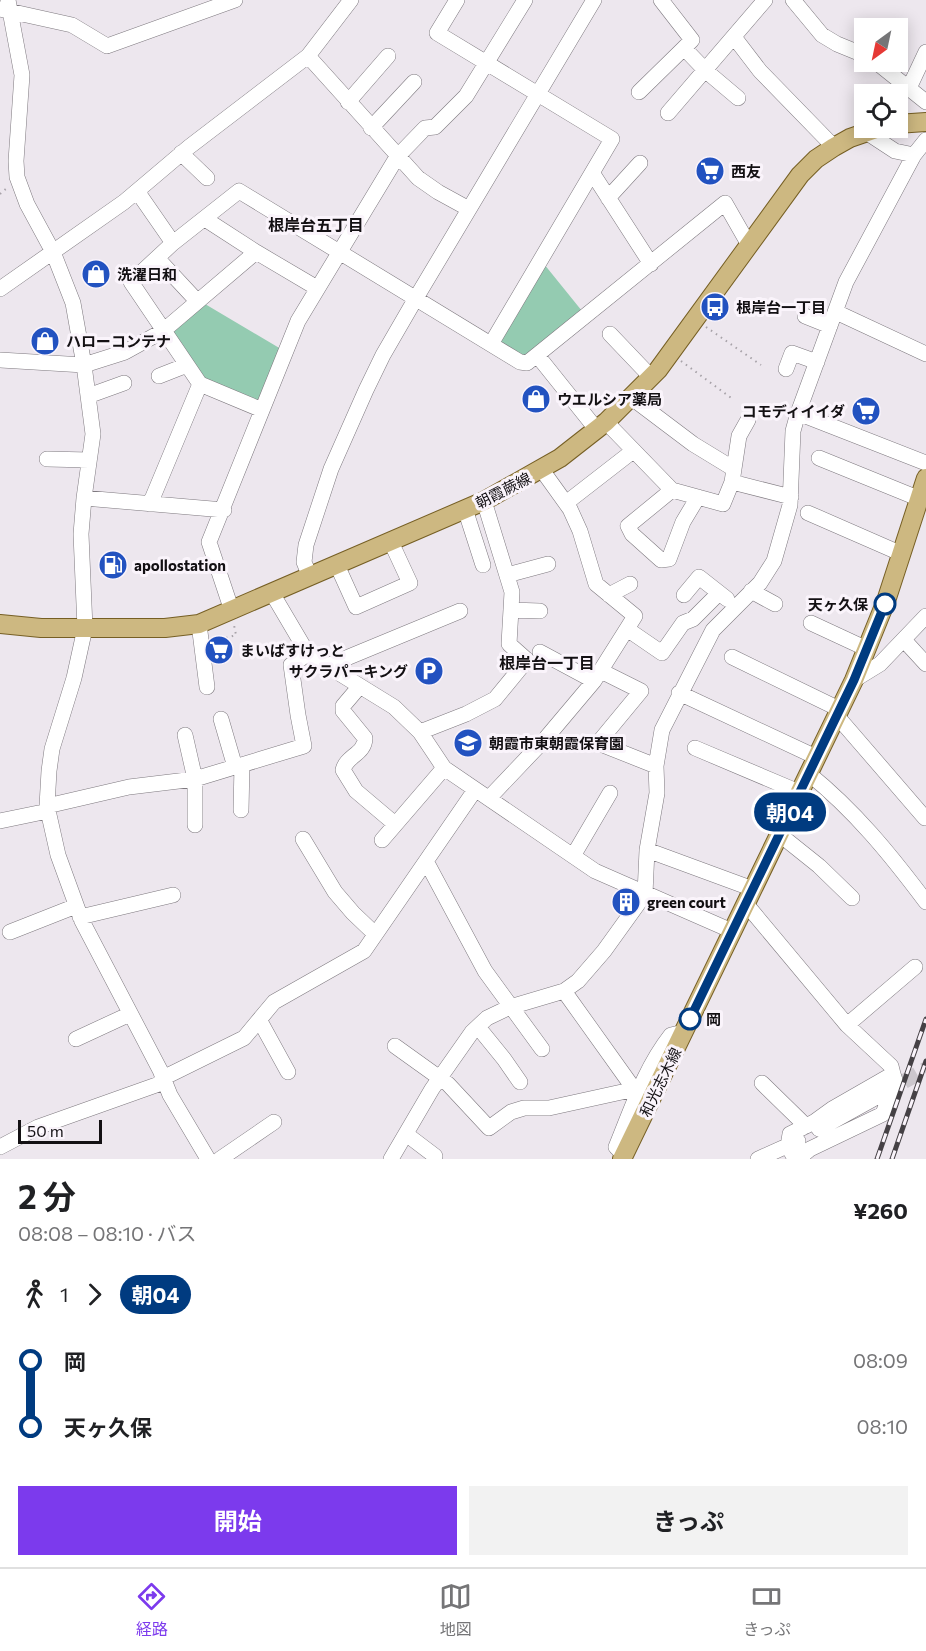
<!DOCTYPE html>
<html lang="ja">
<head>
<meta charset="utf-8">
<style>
  :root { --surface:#fff; --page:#f2f2f2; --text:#202124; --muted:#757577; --line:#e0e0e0; --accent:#7c3aed }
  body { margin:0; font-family:Commissioner,"Noto Sans JP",sans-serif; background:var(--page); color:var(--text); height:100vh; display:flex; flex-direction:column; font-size:22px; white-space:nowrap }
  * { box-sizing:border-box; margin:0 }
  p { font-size:20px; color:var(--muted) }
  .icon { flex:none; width:33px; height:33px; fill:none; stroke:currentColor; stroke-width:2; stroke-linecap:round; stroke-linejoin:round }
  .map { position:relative; height:1159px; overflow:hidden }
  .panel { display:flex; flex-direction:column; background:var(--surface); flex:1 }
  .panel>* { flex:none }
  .badge { padding:0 12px; border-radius:20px; font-size:21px; line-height:39px }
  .needle { width:39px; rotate:213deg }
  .tools { position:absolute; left:854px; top:18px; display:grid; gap:12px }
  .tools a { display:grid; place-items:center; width:54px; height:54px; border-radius:0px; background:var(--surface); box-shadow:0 3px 15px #0003; font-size:30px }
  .scale { position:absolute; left:18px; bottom:15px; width:84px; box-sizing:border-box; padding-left:6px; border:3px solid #131013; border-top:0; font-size:16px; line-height:21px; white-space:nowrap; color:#131013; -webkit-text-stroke:4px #faf4fb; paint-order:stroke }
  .map>.badge { position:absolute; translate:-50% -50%; box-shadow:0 0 0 3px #fff }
  .legs { display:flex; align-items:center; gap:9px; height:66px; padding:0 18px; font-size:20px }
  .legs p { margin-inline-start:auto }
  .overview { display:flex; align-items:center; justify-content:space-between; height:102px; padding:0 18px }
  h1 { font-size:33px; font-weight:700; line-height:45px }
  .primary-button { display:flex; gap:12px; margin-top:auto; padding:12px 18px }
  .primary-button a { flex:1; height:69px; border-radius:0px; background:var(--accent); color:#fff; font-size:24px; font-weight:700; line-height:69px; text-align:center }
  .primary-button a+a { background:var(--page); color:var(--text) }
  ul { padding:0 18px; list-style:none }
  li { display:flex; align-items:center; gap:21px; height:66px; font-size:22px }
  li i { display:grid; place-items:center; width:9px; height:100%; margin:0 8px; background:currentColor }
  li i::after { content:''; width:15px; height:15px; margin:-8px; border:4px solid; border-radius:50%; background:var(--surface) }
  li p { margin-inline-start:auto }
  li:first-child i { background:linear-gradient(#0000 50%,currentColor 0) }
  li:last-child i { background:linear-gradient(currentColor 50%,#0000 0) }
  .menu { display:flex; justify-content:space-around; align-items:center; height:84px; border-top:2px solid var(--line); background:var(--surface); font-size:16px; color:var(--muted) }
  .menu a { display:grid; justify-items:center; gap:3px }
  .menu .active { color:var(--accent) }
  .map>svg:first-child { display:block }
</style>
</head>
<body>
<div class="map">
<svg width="926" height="1159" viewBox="0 0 926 1159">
  <rect width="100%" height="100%" fill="#ede7ee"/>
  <!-- green -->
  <path fill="#94cbb1" d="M544,264L582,311L527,356H520L501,344L500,339Z
    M205,304L281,349L261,400L256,402L202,381L171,332Z"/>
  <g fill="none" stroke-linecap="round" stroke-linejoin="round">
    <!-- minor-tunnel -->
    <path stroke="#ccc7cd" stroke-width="15" stroke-dasharray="15 8" stroke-linecap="butt" d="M884,1093L926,1069"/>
    <!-- minor casing -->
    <g stroke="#7e797f" stroke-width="16">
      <path id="minor" d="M8,0L22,75L16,161L17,177L27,204L53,252L73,303L84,365L93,434L84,498L81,534L85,628L74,678L52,749L49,771L47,806L58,855L82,921L160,1070L170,1095L208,1159
        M457,0L437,33L612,139L491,344
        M661,0L692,40L684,48L706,71L738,98
        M793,0L822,35L837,44L864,55
        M0,9L72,25L107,46L235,0
        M734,37L760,71L834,147
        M308,56L418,178L438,192L469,209
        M876,62L926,102
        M909,88L926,52
        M639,92L684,48
        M348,102L388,56
        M668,113L765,0
        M371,128L414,82
        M866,132L895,151L914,155
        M181,153L207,178
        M593,174L651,264
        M137,191L173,243
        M608,198L640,163
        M256,252L317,288
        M157,258L197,301
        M0,289L124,202L189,147L308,56L351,0
        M836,312L926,354
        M805,316L830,326
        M610,334L651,377
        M537,355L597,430
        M0,360L84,365L125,352L163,331L256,252L205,219
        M786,369L792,353L817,362
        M159,376L187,365
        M200,384L262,410
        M88,396L124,383
        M632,398L693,444L734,469L732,482
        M798,413L926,463
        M606,422L672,490L723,504L732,482L791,497
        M819,458L920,499
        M47,459L89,460
        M734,469L739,436L748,420
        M672,490L628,526L632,534L661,560L669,559L683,522L698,497
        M84,498L224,510
        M566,503L633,451
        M150,504L200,384L131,282L173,243L239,191L520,362L527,363L725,203L749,245
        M465,509L483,565
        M808,513L902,554
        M337,565L356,607L410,583L391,542
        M507,575L548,564
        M310,577L304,562L306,545L331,469L366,390L383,355L416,298L594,0
        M751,591L775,604
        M272,593L308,654L394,707L420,732L444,768L595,871L732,931
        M609,595L630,584
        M684,595L699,577L727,599
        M511,610L540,611
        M232,611L209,542L298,321L397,157L425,128L435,127L466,96L525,0
        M811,623L867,649
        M199,624L207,687
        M627,629L662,653L683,623L693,619L719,593
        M904,640L926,664
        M540,652L594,681
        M732,657L839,709
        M327,666L460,611
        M601,671L641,691L598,743L656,766
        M854,680L880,664L926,616
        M360,686L343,706V711L365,738C365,754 346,756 343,770L356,791L395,824
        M679,693L816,757
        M836,715L925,818
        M221,719L235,767
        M420,732L466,714L495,699L527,660L509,644L512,592L484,501
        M185,735L195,779V825
        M695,748L799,792
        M808,773C855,811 890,854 926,902
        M489,798L546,738L594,681L635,616L596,584L580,531L570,509L542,470
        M47,806L129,787L195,779L304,746L298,715L291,665L308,654
        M241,810L242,765
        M0,821L48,811
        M779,834L819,866L852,898
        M303,839L335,892L353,913L375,934
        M382,840L444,768
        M647,850L753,889
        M573,856L610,793
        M426,861L485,971L542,1049
        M746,904L847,1025L891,1066L893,1074
        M80,917L173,895
        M10,932L76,906
        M564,991L634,1089
        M260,1021L288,1072
        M847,1025L915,967
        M478,1027L504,1059L520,1082
        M76,1039L130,1014
        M395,1046L448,1084L489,1128L511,1112L524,1108H549L640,1088
        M762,1083L806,1126
        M819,1129L884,1093
        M406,1134L435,1156
        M0,1147L38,1127L159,1084L163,1078L244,1038L274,1002L364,951L475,790
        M624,1155L616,1147C632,1108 645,1068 671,1035L684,1032
        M220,1159L274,1122
        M391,1159L432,1089L472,1032L487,1018L510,1007L564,991L578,981L604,951L645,894L647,850L657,793L656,766L662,730L713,630L760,583L774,561L790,505L793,431L798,413L846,282L914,155L926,140
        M758,1159L798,1141
        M795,1159L788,1146L790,1134L814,1122L832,1109L893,1074L895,1080L883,1114L810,1149L798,1159"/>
    </g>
    <!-- major casing -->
    <g stroke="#765f24" stroke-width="20">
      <path id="major" d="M897,124L926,122
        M0,624L41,628H165L199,624L484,501L560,458L606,422L658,370L800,175L816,159L834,147L850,138L879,128
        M622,1159L854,680L886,601L926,478"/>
    </g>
    <!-- path -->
    <path stroke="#a7a2a8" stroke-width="2" stroke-dasharray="1.5 4.5" stroke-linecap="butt" d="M0,194L7,188
      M706,327L761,365
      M681,361L734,400
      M226,638L236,635L234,625"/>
    <!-- minor -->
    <use href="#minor" stroke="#fff" stroke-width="15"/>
    <!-- major -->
    <use href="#major" stroke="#cdb881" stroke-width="18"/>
    <!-- rail casing -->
    <g stroke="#454145" stroke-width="5">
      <path id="rail" d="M877,1159L926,1019
        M892,1159L926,1061"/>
    </g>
    <!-- rail -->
    <use href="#rail" stroke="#faf4fb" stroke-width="3" stroke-dasharray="9" stroke-linecap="butt"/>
  </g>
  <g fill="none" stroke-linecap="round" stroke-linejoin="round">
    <!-- line-1 casing -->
    <g stroke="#fff" stroke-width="14">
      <path id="line-1" d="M690,1019L854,680L885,604"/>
    </g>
    <!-- line-1 -->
    <use href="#line-1" stroke="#003b80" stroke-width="9"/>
  </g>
  <!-- icons -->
  <defs>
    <g id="supermarket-disc" transform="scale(1.5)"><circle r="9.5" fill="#2252c0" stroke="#faf4fb"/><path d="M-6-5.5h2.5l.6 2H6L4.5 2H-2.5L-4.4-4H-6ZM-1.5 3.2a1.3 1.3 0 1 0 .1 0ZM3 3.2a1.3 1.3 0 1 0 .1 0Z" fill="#fff"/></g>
    <g id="shop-disc" transform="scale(1.5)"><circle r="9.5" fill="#2252c0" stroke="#faf4fb"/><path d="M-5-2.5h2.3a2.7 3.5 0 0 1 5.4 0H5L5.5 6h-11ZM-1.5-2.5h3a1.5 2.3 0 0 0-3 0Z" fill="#fff"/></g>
    <g id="bus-disc" transform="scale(1.5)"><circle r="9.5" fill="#2252c0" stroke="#faf4fb"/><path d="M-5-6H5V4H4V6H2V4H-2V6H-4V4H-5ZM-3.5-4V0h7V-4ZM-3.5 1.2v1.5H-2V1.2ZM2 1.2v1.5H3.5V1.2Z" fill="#fff"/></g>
    <g id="fuel-disc" transform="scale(1.5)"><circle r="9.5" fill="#2252c0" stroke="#faf4fb"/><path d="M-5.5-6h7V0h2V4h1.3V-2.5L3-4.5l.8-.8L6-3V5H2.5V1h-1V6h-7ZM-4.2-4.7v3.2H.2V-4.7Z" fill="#fff"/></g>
    <g id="parking-disc" transform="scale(1.5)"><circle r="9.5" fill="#2252c0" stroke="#faf4fb"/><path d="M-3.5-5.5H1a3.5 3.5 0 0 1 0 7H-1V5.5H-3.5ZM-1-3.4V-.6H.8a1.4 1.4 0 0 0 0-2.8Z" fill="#fff"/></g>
    <g id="school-disc" transform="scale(1.5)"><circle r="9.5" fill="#2252c0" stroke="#faf4fb"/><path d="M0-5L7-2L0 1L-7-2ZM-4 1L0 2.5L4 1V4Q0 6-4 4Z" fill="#fff"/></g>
    <g id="building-disc" transform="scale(1.5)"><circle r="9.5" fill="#2252c0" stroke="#faf4fb"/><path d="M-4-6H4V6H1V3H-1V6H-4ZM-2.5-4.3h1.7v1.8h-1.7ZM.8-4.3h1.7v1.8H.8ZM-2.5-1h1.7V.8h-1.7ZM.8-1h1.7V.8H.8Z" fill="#fff"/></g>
  </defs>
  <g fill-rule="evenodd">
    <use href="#supermarket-disc" x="710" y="171"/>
    <use href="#shop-disc" x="96" y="274"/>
    <use href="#bus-disc" x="715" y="307"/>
    <use href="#shop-disc" x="45" y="341"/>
    <use href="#shop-disc" x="536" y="399"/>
    <use href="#supermarket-disc" x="866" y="411"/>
    <use href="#fuel-disc" x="113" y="565"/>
    <use href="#supermarket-disc" x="219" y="650"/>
    <use href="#parking-disc" x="429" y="671"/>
    <use href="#school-disc" x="468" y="743"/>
    <use href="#building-disc" x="626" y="902"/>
  </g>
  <!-- markers -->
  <g fill="#fff" stroke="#003b80" stroke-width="3">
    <circle cx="885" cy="604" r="10"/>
    <circle cx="690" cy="1019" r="10"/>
  </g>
  <g text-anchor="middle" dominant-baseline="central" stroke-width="6" stroke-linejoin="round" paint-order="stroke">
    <!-- poi labels -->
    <g font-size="15" font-weight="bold" fill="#131013" stroke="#faf4fb" text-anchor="start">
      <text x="731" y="171">西友</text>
      <text x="117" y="274">洗濯日和</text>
      <text x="736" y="307">根岸台一丁目</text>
      <text x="66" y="341">ハローコンテナ</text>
      <text x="557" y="399">ウエルシア薬局</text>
      <text x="845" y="411" text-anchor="end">コモディイイダ</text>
      <text x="134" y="565">apollostation</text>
      <text x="240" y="650">まいばすけっと</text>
      <text x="408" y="671" text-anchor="end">サクラパーキング</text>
      <text x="489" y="743">朝霞市東朝霞保育園</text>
      <text x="647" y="902">green court</text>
    </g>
    <!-- street labels -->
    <g font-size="15" fill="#131013" stroke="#faf4fb">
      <text transform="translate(503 490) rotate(-27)">朝霞蕨線</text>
      <text transform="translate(660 1082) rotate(-64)">和光志木線</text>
    </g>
    <!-- stop labels -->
    <g font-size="15" font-weight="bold" fill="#131013" stroke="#faf4fb" text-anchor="end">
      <text x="868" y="604">天ヶ久保</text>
      <text x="706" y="1019" text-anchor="start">岡</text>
    </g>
    <!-- neighbourhood labels -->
    <g font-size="16" font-weight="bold" fill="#131013" stroke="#faf4fb">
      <text x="316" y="224">根岸台五丁目</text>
      <text x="547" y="662">根岸台一丁目</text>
    </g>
  </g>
</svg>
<div class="tools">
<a><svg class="needle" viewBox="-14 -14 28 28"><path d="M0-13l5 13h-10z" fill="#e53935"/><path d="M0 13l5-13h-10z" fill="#757577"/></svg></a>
<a><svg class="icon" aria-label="locate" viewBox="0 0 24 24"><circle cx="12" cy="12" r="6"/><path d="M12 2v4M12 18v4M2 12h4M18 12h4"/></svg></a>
</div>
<div class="scale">50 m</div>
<b class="badge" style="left:790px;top:812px;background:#003b80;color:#fff">朝04</b>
</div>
<section class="panel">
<div class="overview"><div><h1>2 分</h1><p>08:08 – 08:10 · バス</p></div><b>¥260</b></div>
<div class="legs"><svg class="icon" aria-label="walk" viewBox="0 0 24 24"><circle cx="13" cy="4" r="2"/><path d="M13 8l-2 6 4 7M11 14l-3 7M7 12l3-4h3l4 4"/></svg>1<svg class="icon" aria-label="forward" viewBox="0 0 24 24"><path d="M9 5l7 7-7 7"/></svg><b class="badge" style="background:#003b80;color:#fff">朝04</b></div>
<ul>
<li><i style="color:#003b80"></i><b>岡</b><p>08:09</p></li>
<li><i style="color:#003b80"></i><b>天ヶ久保</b><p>08:10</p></li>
</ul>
<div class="primary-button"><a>開始</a><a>きっぷ</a></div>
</section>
<nav class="menu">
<a class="active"><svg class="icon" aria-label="directions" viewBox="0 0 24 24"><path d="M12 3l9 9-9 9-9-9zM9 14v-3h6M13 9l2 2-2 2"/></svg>経路</a>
<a><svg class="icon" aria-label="map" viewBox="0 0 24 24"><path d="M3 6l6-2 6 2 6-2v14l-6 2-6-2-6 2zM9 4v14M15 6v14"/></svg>地図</a>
<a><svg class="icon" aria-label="tickets" viewBox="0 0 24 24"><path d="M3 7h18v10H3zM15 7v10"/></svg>きっぷ</a>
</nav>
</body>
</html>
